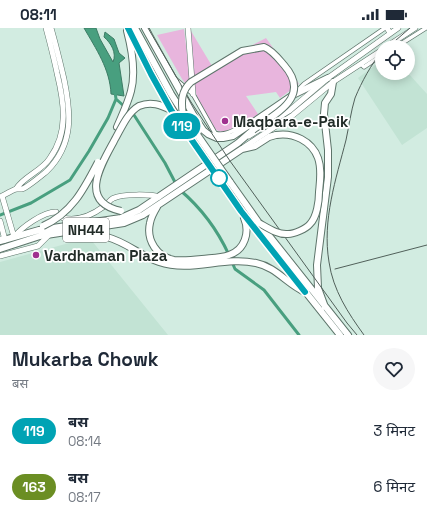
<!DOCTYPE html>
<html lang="hi">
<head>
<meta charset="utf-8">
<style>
  :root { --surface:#fff; --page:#f6f6f7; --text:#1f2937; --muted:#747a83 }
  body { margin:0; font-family:"Space Grotesk","Noto Sans Devanagari",sans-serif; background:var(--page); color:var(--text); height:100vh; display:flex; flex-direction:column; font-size:15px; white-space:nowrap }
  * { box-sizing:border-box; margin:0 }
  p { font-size:13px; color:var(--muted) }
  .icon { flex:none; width:22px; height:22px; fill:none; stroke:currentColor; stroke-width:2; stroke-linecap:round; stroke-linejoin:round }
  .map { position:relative; height:307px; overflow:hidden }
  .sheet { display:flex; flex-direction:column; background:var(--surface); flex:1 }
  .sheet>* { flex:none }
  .badge { padding:0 8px; border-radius:13px; font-size:14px; line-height:26px }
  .controls { position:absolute; left:375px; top:12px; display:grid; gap:8px }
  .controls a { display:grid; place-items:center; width:40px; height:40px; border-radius:50%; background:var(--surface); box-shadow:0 2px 10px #0003; font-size:20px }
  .map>.badge { position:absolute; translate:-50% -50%; box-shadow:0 0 0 2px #fff }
  .round { display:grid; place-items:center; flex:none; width:42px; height:42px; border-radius:21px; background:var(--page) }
  .headline { display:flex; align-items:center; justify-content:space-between; height:68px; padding:0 12px }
  h1 { font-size:19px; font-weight:700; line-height:30px }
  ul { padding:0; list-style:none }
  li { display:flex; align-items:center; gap:12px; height:56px; padding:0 12px }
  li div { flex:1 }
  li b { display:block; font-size:15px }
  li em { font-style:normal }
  li .badge { min-width:44px; font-weight:700; text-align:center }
  .status { display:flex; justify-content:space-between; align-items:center; height:28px; padding:0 20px; background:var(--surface); direction:ltr }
  .status svg { height:11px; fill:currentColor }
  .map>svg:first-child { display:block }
</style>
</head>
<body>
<div class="status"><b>08:11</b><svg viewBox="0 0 49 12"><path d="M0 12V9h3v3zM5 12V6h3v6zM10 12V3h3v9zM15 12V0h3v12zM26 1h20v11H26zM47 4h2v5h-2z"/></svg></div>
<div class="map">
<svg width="427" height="307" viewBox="0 0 427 307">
  <rect width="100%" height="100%" fill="#d2ece1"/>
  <!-- built -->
  <path fill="#c2e3d4" d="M382,32V45H408L427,66V100L402,117L358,50Z
    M92,213L168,307H0V234L69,215Z"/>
  <!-- green -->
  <path fill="#e8b5dd" d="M184,1L190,51L185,55L182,51L157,7Z
    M191,3L212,38L266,10L299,56L280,70L276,64L246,68L258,86L249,93L226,103C216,106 213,98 209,90C205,84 201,77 198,71C191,53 192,23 191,3Z"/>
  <!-- water -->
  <path fill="#489f7f" stroke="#3d7c65" d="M84,0H96L100,11L113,34C117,25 111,15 104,9L105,4L114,11L119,25L125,30L119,35L124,68L111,66C110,41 96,21 84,0Z"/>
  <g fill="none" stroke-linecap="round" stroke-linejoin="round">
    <!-- stream -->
    <path stroke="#3d7c65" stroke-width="1" d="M149,0L151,4"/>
    <!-- canal -->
    <path stroke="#489f7f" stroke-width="3" d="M115,64L116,71L134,87L165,135L177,158
      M180,162C200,179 218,203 229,227
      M0,187L31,175L70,152L89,123L108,90L116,71
      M232,234L235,241L264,262L299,307"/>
    <!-- street casing -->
    <g stroke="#5e756b" stroke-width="5">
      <path id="street" d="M396,19L426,0
        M361,36L364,39L382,27
        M174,50L193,66L215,105C225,109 238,100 247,96
        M296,64L304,56L385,0"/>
    </g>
    <!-- secondary casing -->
    <g stroke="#5e756b" stroke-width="6">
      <path id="secondary" d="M188,0L193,66
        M387,0L390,5
        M386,19L415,0
        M249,108L289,83L328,50L398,0
        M244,119L293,87L333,54L382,22
        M16,161C24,148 42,143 50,130C69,104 64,74 57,45C54,30 50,15 46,0
        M109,174C109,173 113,170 114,170C122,166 151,166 159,169
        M63,190C77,193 91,188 103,179
        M0,193L5,212L1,211
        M14,209L2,168C6,166 11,163 16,161C18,161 20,161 22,161C28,159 42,147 47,143C74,116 71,85 64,51C60,34 56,17 51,0
        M14,209C22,199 43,184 56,184
        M0,228L38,218L48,208"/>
    </g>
    <!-- highway casing -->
    <g stroke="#5e756b" stroke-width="8">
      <path id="highway" d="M128,0C147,38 166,75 191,110
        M135,0L171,66L196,105
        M145,0L195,90L203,102L208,106L217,110H223L233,108L293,67L328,50
        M117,99C122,87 128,75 131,63C136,44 132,22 127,3
        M230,154L259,195L348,307
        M224,158L241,183L340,307
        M157,179C154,184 151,189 150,195C146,212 157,229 174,232C183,233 193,232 202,231C210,230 221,230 229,227C245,222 250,204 244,190
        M80,206C89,206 98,206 107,209C126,214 141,228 159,234C191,245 224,228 256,235C276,239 287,256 305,264
        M0,213L39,202L121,190L139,182L238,115L253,102
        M0,221L40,208L124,195L143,187L242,121L255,118L269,109L276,107
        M325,279L318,260L317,237L328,149V122L324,86L325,75L331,66L333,54"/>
    </g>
    <!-- street -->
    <use href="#street" stroke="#fff" stroke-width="3.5"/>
    <!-- secondary -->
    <use href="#secondary" stroke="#fff" stroke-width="5"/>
    <!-- highway -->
    <use href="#highway" stroke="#fff" stroke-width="6"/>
    <!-- rail -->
    <path stroke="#51605a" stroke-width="1" d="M148,0L191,74L230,133L347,295L357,307
      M388,19L410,0
      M335,241L427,217
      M364,307C348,285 333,262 329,234C322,192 336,151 346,112C349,98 351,83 355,70C362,53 371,37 382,23"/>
    <!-- highway-bridge casing -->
    <g stroke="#5e756b" stroke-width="8" stroke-linecap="butt">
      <path id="highway-bridge" d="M183,87C181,74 181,63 191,54L242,23L264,19C272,22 278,30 284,37C312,69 276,85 253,102
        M196,105L230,154
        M191,110L224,158
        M121,183C78,174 101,137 114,113C121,101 127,85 139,78C151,73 161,77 171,82
        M259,195C268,200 278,207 288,206C294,206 306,201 310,196C317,189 319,173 319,164C320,153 322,141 318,130C312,113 293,104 276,107
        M43,198C72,185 84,161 98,134"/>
    </g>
    <!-- highway-bridge -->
    <use href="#highway-bridge" stroke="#fff" stroke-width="6"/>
  </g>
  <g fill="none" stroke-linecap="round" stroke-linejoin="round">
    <!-- line casing -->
    <g stroke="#fff" stroke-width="9">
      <path id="line" d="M128,0L151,46L171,82L241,183L305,264"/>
    </g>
    <!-- line -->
    <use href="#line" stroke="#00a3b4" stroke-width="6"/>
  </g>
  <!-- markers -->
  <g fill="#9f318f" stroke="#fff" stroke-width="1.5">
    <circle cx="225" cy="93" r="4"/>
    <circle cx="36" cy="227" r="4"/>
  </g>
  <circle fill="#fff" stroke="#00a3b4" stroke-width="2" cx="219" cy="150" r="8"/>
  <g text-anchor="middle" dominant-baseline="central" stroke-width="3.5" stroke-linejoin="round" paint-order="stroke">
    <!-- shield labels -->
    <rect fill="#fff" stroke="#646b68" stroke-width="1" x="63" y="190" width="46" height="24" rx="3"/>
    <g font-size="14" font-weight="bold" fill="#222c28">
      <text x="86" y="202">NH44</text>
    </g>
    <!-- poi labels -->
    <g font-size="15" font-weight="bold" fill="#222c28" stroke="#fff" text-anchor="start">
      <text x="233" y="93">Maqbara-e-Paik</text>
      <text x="44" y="227">Vardhaman Plaza</text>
    </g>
  </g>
</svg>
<div class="controls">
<a><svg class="icon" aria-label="locate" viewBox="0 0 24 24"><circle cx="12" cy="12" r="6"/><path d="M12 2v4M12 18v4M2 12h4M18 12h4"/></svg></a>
</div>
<b class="badge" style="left:182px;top:98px;background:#00a3b4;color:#fff">119</b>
</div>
<section class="sheet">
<div class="headline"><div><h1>Mukarba Chowk</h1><p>बस</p></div><a class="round"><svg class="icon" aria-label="heart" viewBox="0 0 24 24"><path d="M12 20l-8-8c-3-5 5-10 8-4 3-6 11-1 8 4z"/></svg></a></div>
<ul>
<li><span class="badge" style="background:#00a3b4;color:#fff">119</span><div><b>बस</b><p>08:14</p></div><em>3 मिनट</em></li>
<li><span class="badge" style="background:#6b8e23;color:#fff">163</span><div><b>बस</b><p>08:17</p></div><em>6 मिनट</em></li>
</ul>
</section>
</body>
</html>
